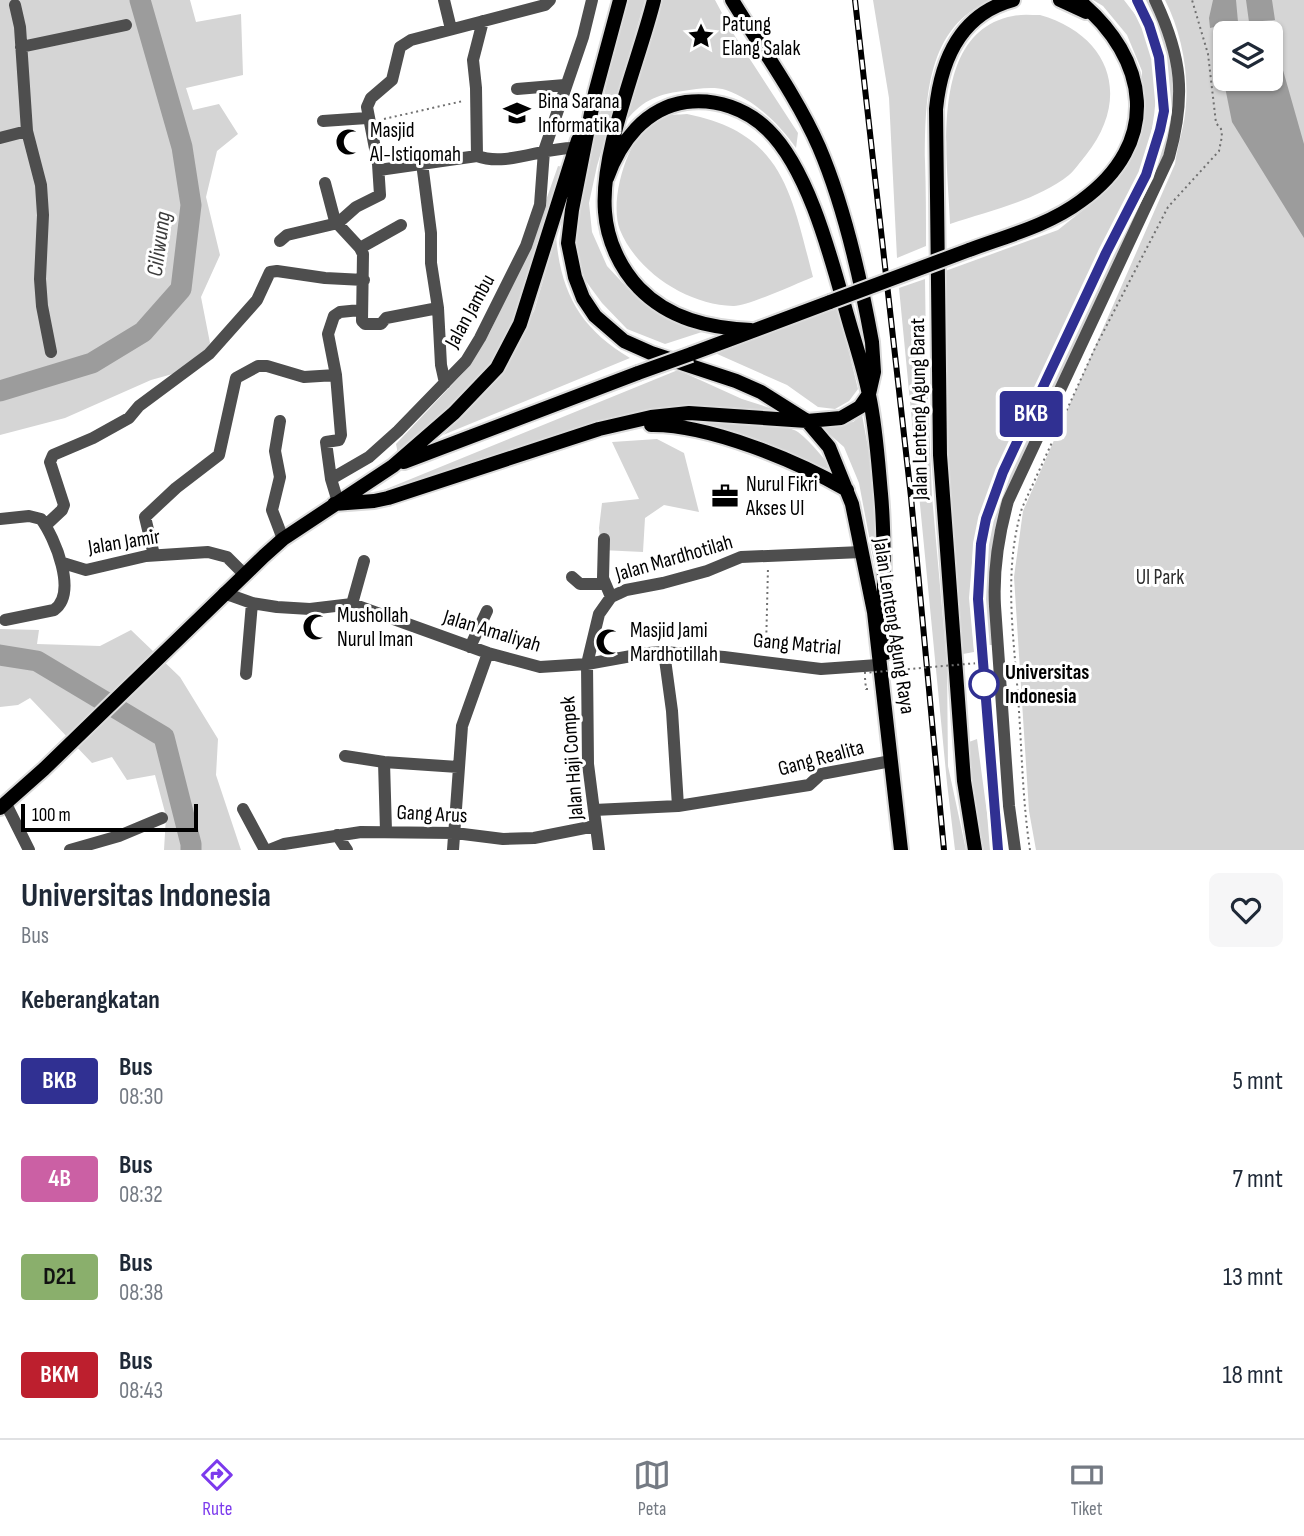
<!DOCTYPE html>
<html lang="id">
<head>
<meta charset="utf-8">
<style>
  :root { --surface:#fff; --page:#f6f6f7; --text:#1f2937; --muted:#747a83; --line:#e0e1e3; --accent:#7c3aed }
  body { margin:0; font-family:"Sofia Sans Condensed",sans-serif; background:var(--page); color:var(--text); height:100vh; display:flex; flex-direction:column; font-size:26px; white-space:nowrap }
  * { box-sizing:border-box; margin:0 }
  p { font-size:23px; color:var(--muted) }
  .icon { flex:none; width:38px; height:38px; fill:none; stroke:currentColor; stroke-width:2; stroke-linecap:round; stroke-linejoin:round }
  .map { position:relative; height:850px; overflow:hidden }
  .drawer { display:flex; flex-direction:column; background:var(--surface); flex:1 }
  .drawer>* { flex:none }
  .badge { padding:0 14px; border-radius:5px; font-size:24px; line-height:46px }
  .buttons { position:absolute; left:1213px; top:21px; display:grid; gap:14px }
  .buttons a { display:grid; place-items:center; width:70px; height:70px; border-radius:10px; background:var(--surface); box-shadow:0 2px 5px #0004; font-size:35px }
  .scale { position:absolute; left:21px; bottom:18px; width:177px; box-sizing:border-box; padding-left:7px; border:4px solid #000; border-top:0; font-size:19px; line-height:24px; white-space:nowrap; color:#000; -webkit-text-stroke:5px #fff; paint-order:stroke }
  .map>.badge { position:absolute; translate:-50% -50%; box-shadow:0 0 0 4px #fff }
  h2 { padding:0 21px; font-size:26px; line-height:63px }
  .round { display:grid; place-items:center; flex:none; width:74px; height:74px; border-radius:10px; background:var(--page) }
  .overview { display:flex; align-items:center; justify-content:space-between; height:119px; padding:0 21px }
  h1 { font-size:33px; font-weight:700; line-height:52px }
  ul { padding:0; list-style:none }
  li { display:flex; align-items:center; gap:21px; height:98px; padding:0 21px }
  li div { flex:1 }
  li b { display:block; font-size:26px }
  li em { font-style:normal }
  li .badge { min-width:77px; font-weight:700; text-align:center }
  .tabs { display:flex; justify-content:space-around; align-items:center; height:98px; border-top:2px solid var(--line); background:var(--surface); font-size:19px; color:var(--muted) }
  .tabs a { display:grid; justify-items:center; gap:4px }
  .tabs .current { color:var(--accent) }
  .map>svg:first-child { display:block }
</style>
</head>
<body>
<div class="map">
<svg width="1304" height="850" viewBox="0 0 1304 850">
  <rect width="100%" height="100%" fill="#fff"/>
  <!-- green -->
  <path fill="#d5d5d5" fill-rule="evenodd" d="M0,0H190L196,22L241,14L243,75L186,88L193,110L219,104L238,134L217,151L206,197L220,255L201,297L210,343L194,368L151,380L65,418L0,435Z
    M625,0H645L597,166L589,203L592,232L607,266L633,294L660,313L705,331L665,344L627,329L602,303L585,280L575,245L578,213Z
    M658,0H715L731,30L798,133L796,148C779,124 755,100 726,90C713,86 696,89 683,91C654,95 642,101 623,124Z
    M873,0H992C926,26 925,100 925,161C926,189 926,218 926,246L897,258L889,98Z
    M1093,0H1124C1130,8 1138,17 1143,27C1168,78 1152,139 1136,190L1003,467L974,540L969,598L974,652L963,654L954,552L944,490L937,274L1058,230L1103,194L1132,152L1142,112V71L1127,35L1103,6Z
    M1143,0H1149L1153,7C1159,23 1169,41 1172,59C1179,98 1172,129 1160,166L995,530L990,570L992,645H987L983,600L986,543L997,498L1107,260L1168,108C1169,69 1163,34 1143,0Z
    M1165,0H1304V850H1036L1029,811L1014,577L1023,511L1175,164C1177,147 1183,131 1185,114C1190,77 1182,33 1165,0ZM1225,33H1270V79H1225Z
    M1040,15C1110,35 1132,97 1086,155C1080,162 1075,170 1069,175C1036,201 989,211 950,224C948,162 927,32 1013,16C1021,14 1031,15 1040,15Z
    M687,114C784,133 791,194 813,277C798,283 746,307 733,306C688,305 637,272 620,230C608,200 629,129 660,117C668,114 679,115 687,114Z
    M558,166L563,167L516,315L501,349L474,387L398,454L396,444L463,373L490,332L530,246Z
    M556,237C561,294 581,329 630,358L443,435L466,413L500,373L534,311Z
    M925,279L926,350L932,496L947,664L948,766L966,850H955L947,783L899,288Z
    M838,307L858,389L849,401L835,409L818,407L787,385L715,353Z
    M678,370L742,399L776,410L672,406L632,414L379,492Z
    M862,415L873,474L882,605L859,483L844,447L820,426L853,422Z
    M689,419C712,421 782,421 798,432C812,443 824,459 835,472L741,434Z
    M657,439L684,453L699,512L664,505L645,518L643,552L601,550L599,528L602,503L639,499L612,442Z
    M0,629L39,630L37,644L100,646L131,630L180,677L218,739L216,775L241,850H164L166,816L155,775L127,780L112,757L92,763L30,698L18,705L0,707Z
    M977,739L992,850H984L972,794L969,742Z"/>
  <!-- water -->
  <path fill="#9c9c9c" d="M1213,0H1236L1238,22L1210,28L1209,18Z
    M1246,0H1272L1275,20L1249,22Z
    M1271,28L1304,144V238L1232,122L1215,37L1225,35V79H1270V33H1237Z"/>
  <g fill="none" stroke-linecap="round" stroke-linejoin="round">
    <!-- river -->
    <path stroke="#9c9c9c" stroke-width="21" d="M0,391L92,363L143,332L181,289L191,205L182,147L140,0
      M0,655L37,661L164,737L191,844V850"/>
    <!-- major casing -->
    <g stroke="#dbdbdb" stroke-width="18">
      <path id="major" d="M620,0L595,93L572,210L568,243L575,277L583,298L595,316L624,341L651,353L736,381L761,392L807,421L829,447L852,504L874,612L901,850
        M654,0C639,61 600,151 605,212C607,240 620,268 639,288C669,319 709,328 751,330
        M1060,0L1086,12
        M607,178C620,142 645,108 686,102C716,98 747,109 768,130C810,171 832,262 848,318C855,343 864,369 869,395C876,427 878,461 881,494C886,547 882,600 886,653
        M969,250C1007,236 1049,225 1081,201C1162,143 1150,59 1078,0
        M691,354L830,302
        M651,425C708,424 797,461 847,490
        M404,462L638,373
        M334,504L374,501L388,498L599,429L651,417L689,413L807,421L841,418L860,407L869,394L874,372L872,342C861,281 843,203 819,147C796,95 761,48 732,0
        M0,808L44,769L264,556L283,539L393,466L454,413L497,368L520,324L578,140
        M975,850L964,781L940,455L936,109C941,59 961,14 1013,0"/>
    </g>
    <!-- path -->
    <path stroke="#707070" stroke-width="2" stroke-dasharray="2 3.5" stroke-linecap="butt" d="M384,119L463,101
      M766,649L768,567
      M865,678L866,689H870
      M1030,850C1023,804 1022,757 1019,711C1015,642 1002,575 1022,508L1096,346L1168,207L1219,151L1222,136L1221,129L1216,123L1208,54L1192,0"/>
    <!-- minor -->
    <path stroke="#4e4e4e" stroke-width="12" d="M444,0L451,29
      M15,5L20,27L27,131L41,185L43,215L40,279L42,306L51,352
      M21,47L126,25
      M517,89L565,85
      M323,121L367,118
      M0,138L27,131
      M477,156L476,88L473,60L483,21
      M422,163L431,233V263L438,308L441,365L445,383
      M379,170L477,156C507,167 543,147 575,148
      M325,183L335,221L360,248L363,254L362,321L365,324H381L386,318L438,308
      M280,241L287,235L338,223L356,207L380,195L378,164L367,107L371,98L392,80L400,47L411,40L545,5L550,0
      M360,248L401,225
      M280,421L275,451L280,477L272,510L283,539
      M331,479L369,457L398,431L466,361L480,338L526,246L540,205L544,151L583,37L592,0
      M338,502L331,479L326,442L339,440L341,435L336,375L328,334L334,316L340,312L360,310
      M0,519L29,516L41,519C55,538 78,593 54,610L5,620
      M46,525L62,510L64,505L50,462L53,455L93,438L129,418L139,406L209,354L257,300L270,272L277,271L325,278L364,280
      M604,539L603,578L611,597
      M154,555L145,517L176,488L219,455L236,378L258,366H267L304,377L336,375
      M63,563L86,570L146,556L208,552L227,557L244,574
      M572,577L580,584H605
      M224,593L252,603L277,607L310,609L352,604L488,653L540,667L587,664L648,653L664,652L724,657L821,669L878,665
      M352,604L364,561
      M470,647L487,611
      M664,652L672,711L678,806
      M246,674L252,603
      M345,756L384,762L458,767
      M384,762L386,831
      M6,804L29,850
      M243,809L265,850
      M594,810L678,806L809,785L821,774L891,761
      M337,835L347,850
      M70,850L119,836L162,818
      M269,850L284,844L361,832L455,833L503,839L534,838L595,826
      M453,850L462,726L488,653
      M599,850L588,764L587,664L599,614L611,597L626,590L663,583L707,571L741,557L862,552
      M998,850L978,599L981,544L986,519L1003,472L1106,253L1146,175L1155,148L1164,111L1161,78L1155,42L1137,0
      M1015,850L1009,806L995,606C993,569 998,537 1008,501L1169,157C1186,96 1182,57 1155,0"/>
    <!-- major -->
    <use href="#major" stroke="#000" stroke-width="14"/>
    <!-- rail casing -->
    <g stroke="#000" stroke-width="6">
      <path id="rail" d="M855,0L911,497L944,850"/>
    </g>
    <!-- rail -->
    <use href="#rail" stroke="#fff" stroke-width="3.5" stroke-dasharray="10" stroke-linecap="butt"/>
    <!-- major-bridge casing -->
    <g stroke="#dbdbdb" stroke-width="18" stroke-linecap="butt">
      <path id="major-bridge" d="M830,302L969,250
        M638,373L691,354"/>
    </g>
    <!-- path-bridge -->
    <path stroke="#707070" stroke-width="2" stroke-dasharray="2 3.5" stroke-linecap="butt" d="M864,673L978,663"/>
    <!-- major-bridge -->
    <use href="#major-bridge" stroke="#000" stroke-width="14"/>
  </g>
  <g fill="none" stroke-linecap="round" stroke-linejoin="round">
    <!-- line casing -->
    <g stroke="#fff" stroke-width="16">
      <path id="line" d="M998,850L978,599L981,544L986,519L1003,472L1106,253L1146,175L1160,130L1164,111L1159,57L1149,25L1137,0"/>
    </g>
    <!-- line -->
    <use href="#line" stroke="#303092" stroke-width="10"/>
  </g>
  <!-- icons -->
  <defs>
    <g id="sight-bare" transform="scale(2.1)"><path d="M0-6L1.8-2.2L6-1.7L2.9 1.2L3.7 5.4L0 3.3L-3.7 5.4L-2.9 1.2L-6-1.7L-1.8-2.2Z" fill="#000" stroke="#fff" stroke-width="2.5" paint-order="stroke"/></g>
    <g id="university-bare" transform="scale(2.1)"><path d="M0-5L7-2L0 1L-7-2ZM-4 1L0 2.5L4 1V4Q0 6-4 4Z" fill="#000" stroke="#fff" stroke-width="2.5" paint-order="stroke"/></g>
    <g id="mosque-bare" transform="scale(2.1)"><path d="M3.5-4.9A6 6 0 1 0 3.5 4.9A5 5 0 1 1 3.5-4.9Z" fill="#000" stroke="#fff" stroke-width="2.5" paint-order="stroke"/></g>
    <g id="office-bare" transform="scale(2.1)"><path d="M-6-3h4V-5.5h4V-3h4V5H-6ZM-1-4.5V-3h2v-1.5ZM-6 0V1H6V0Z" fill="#000" stroke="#fff" stroke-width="2.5" paint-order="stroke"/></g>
  </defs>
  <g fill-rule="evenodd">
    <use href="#sight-bare" x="701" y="36"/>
    <use href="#university-bare" x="517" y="113"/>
    <use href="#mosque-bare" x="349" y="142"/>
    <use href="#office-bare" x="725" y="496"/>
    <use href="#mosque-bare" x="316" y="627"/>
    <use href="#mosque-bare" x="609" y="642"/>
  </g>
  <!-- markers -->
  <circle fill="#fff" stroke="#303092" stroke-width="3.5" cx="984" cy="684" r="14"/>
  <g text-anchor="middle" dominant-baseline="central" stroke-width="6" stroke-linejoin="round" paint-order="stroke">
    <!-- poi labels -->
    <g font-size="21" fill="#000" stroke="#fff" text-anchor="start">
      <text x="722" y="24">Patung<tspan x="722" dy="24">Elang Salak</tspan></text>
      <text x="538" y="101">Bina Sarana<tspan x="538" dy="24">Informatika</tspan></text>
      <text x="370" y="130">Masjid<tspan x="370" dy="24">Al-Istiqomah</tspan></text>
      <text x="746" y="484">Nurul Fikri<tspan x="746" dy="24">Akses UI</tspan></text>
      <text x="337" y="615">Mushollah<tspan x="337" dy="24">Nurul Iman</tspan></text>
      <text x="630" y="630">Masjid Jami<tspan x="630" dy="24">Mardhotillah</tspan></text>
    </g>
    <!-- street labels -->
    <g font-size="21" fill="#000" stroke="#fff">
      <text transform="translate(470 311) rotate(-61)">Jalan Jambu</text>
      <text transform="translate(919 409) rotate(-91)">Jalan Lenteng Agung Barat</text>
      <text transform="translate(124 542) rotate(-9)">Jalan Jamir</text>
      <text transform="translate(674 558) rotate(-16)">Jalan Mardhotilah</text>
      <text transform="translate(894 626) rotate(81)">Jalan Lenteng Agung Raya</text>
      <text transform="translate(492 631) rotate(17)">Jalan Amaliyah</text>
      <text transform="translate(797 644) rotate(5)">Gang Matrial</text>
      <text transform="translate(572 758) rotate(-94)">Jalan Haji Compek</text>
      <text transform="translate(821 758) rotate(-15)">Gang Realita</text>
      <text transform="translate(432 814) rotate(3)">Gang Arus</text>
    </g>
    <!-- park labels -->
    <g font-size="21" fill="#2c2c2c" stroke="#fff">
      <text x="1160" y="577">UI Park</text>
    </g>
    <!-- stop labels -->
    <g font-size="21" font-weight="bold" fill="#000" stroke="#fff" text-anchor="start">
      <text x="1005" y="672">Universitas<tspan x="1005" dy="24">Indonesia</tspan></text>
    </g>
    <!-- water labels -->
    <g font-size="23" font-style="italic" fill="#3d3d3d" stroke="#fff">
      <text transform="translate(159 244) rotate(-82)">Ciliwung</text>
    </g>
  </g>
</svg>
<div class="buttons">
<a><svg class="icon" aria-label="layers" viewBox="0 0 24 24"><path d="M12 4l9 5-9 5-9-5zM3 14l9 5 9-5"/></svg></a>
</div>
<div class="scale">100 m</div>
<b class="badge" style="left:1031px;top:414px;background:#303092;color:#fff">BKB</b>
</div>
<section class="drawer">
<div class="overview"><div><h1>Universitas Indonesia</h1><p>Bus</p></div><a class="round"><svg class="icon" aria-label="heart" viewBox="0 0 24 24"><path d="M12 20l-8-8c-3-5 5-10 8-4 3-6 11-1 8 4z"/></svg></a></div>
<h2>Keberangkatan</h2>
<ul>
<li><span class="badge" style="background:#303092;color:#fff">BKB</span><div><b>Bus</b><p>08:30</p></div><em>5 mnt</em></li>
<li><span class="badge" style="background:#cb60a4;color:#fff">4B</span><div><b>Bus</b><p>08:32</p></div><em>7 mnt</em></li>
<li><span class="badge" style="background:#8aaf6c;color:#111">D21</span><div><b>Bus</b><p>08:38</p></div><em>13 mnt</em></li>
<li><span class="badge" style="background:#bd1f2e;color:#fff">BKM</span><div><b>Bus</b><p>08:43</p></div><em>18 mnt</em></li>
</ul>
</section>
<nav class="tabs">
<a class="current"><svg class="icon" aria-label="directions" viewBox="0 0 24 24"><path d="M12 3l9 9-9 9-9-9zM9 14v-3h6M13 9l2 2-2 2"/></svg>Rute</a>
<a><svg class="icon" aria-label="map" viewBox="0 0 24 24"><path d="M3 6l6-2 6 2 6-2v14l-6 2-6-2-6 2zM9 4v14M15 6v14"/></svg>Peta</a>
<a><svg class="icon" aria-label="tickets" viewBox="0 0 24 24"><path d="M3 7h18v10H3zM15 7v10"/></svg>Tiket</a>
</nav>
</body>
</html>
